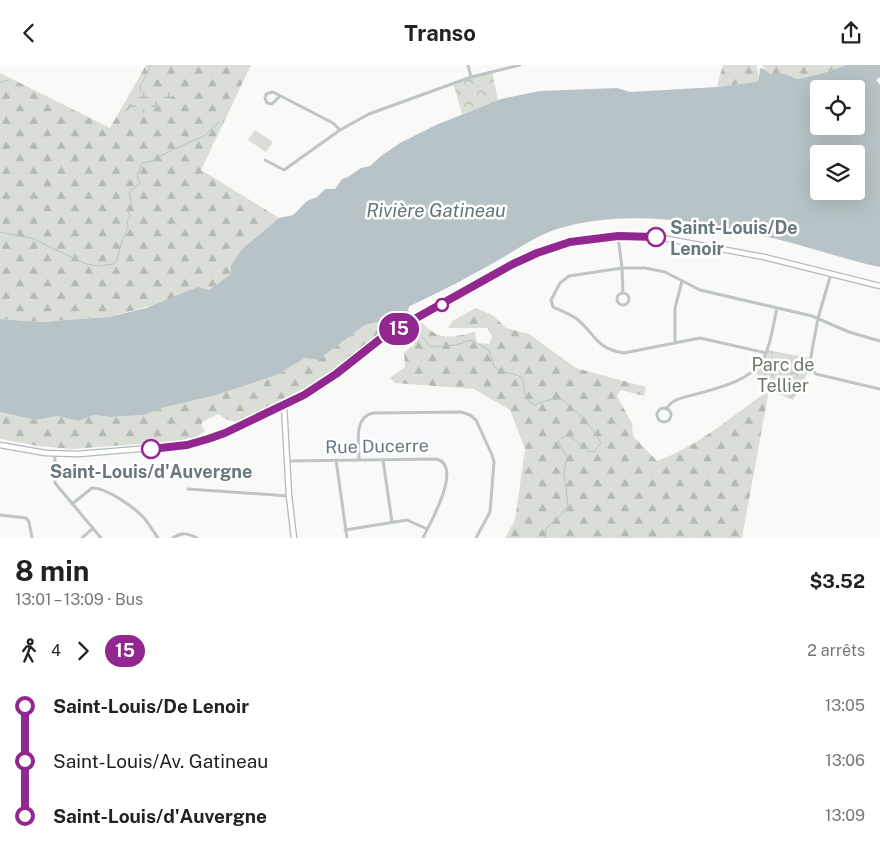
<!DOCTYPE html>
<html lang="fr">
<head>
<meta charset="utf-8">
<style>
  :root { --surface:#fff; --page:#f6f6f6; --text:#222; --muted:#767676 }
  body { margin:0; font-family:"Public Sans",sans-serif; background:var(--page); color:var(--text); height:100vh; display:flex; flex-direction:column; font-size:19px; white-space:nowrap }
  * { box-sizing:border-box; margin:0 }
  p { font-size:16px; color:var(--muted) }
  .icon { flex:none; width:28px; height:28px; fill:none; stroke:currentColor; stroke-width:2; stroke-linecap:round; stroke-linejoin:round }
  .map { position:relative; height:473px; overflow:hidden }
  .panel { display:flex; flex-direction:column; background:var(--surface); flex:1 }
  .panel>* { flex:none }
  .badge { padding:0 10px; border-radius:16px; font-size:18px; line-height:32px }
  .fabs { position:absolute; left:810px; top:15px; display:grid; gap:10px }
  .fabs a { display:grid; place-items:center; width:55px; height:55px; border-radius:5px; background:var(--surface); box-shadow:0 5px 20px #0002; font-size:25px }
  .map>.badge { position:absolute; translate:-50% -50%; box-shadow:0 0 0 2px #fff }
  .legs { display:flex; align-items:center; gap:8px; height:55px; padding:0 15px; font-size:16px }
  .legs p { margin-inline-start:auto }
  .summary { display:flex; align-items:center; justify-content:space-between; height:85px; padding:0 15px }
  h1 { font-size:28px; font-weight:700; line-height:38px }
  ul { padding:0 15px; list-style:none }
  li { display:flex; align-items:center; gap:18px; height:55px; font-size:19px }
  li i { display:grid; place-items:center; width:8px; height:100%; margin:0 6px; background:currentColor }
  li i::after { content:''; width:12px; height:12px; margin:-6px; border:4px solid; border-radius:50%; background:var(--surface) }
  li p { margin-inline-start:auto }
  li:first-child i { background:linear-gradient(#0000 50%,currentColor 0) }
  li:last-child i { background:linear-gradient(currentColor 50%,#0000 0) }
  header { display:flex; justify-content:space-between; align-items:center; height:65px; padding:0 15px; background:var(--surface); font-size:22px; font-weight:700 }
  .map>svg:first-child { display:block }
</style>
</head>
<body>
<header><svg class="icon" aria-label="back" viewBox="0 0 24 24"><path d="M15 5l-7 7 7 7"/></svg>Transo<svg class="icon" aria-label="share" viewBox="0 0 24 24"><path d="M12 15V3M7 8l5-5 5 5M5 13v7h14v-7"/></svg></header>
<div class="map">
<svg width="880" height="473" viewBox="0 0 880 473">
  <defs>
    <pattern id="forest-firs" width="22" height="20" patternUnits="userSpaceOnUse" patternTransform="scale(1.25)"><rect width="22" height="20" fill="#daded7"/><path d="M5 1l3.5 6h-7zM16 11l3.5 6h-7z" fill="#b5b9b4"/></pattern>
    <pattern id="wetland-marsh" width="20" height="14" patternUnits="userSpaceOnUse" patternTransform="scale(1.25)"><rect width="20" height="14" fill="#daded7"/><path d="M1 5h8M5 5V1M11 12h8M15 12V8" fill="none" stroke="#b5b9b4"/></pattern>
    <pattern id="park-crowns" width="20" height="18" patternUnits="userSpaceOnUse" patternTransform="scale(1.25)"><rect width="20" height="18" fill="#daded7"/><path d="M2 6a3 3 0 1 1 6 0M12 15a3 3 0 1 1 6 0" fill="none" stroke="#b5b9b4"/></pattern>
  </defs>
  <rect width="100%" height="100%" fill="#f9f9f8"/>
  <!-- forest -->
  <path fill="url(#forest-firs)" d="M146,0H251L201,105L279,153L242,184L231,209L209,225L109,252L41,257L0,254V8L110,63Z
    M723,0H756L759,12L756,17L717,22Z
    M762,0H847L821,9L797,14L785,9H769Z
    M476,243L494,251L506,263L529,269L576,303L646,322L644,331L621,325L617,331L632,358L633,371L657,396C697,382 734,350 769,325L742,473H505L515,455L525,384L510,345L474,324L395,318L390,313L405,302L404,287L415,279L403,267L422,258C441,277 451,272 475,267L477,278L489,279L492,271L487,263H448L452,256Z
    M397,250L403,253L406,257L380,271L319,316L237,357L228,355L218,349L202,357V362L205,366L197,372L179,376L72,384L38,381L0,374V347L36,355L58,351L78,356L95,350L110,352L144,350L162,343L216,330L277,310L305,293L318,295L365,260L389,254Z"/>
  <!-- wetland -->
  <path fill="url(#wetland-marsh)" d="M167,25L177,26C165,42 143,50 123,52L141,26Z"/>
  <!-- park -->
  <path fill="url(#park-crowns)" d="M492,6L498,36L462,49L453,18Z
    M767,285L810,293V304L793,335L769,325L754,305L760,299Z"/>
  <!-- pitch -->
  <path fill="#daded7" d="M255,65L273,77L266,87L248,75Z"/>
  <!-- water -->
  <path fill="#b7c3c6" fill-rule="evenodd" d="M847,0H880V12L876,15L880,20V202C850,196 822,186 792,178C720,159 631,141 557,164C536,171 516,185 497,196C469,212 440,227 410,241L408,244L410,253L405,255L397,250L389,254L365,260L318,295L305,293L277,310L216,330L162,343L144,350L110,352L95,350L78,356L58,351L36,355L0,347V254L41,257L109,252L146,243L198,222L209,225L231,209V201L242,184L279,153L293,150L307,136L317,132L325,124H335L342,114L348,112L361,103L370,101L381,91L400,78L436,60L501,34L540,26L617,23L630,27L717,22L756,17L759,13L760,3L764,4L770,9H785L797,14L821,9ZM819,24H856V61H819ZM819,89H856V126H819Z"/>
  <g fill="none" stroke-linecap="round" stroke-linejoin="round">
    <!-- stream -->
    <path stroke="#b7c3c6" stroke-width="1" d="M0,18L8,15
      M141,26L140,22L151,0
      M159,92L170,86L204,71L219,57
      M0,167L31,173L86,199L98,201L114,199L117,195L122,176L128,163L127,156L130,153L128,142L132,141L129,127L140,118L137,111L142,98L153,96L158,93
      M411,259L431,282L456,280L470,275C487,283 491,283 494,302C504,309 514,307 522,313C526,325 521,331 534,340L549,335L561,334C577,347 591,359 601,378L594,387C580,387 572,361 558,376L567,392L564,407L568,440L562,449L546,463L545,473"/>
    <!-- secondary casing -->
    <g stroke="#b2b9bc" stroke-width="7">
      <path id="secondary" d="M284,340L289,431L294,473
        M0,380L45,388L78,389L187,380L208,374L225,368L310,326L336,309L379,275L513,199L537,188L570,177L618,171L657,172L764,192L880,221"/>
    </g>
    <!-- street -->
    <path stroke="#bfc4c7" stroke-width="3" d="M468,0L471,12
      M280,31L272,39L267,38L265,33L266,29L273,27L333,58L340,65
      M265,95L284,105L340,65L369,49L471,12L520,0
      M618,171L622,203L623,228
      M831,209L818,253L809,302L816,309L880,324
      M617 234a6 6 0 1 1 12 0a6 6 0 1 1-12 0Z
      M675,277V243L682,216
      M766,288L700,273L624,288C596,284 596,270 578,255C571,249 561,246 553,242L551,235L560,218L569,211L622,203H645L665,207L700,225L812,251L849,267L880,276
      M657 350a7 7 0 1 1 14 0a7 7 0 1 1-14 0Z
      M666,344C673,334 681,333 693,330C714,324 749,317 762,296C771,281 773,260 777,243
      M55,389V418L101,473
      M336,395L347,473
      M359,395C359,380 353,352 373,348L461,347L470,350L476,355L492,390L494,397L490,447L476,473
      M383,395L392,457
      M287,396L437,394C463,402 430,458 423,473
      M188,424L289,431
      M72,439L92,423C106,422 135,443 144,453C149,459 153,466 158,473
      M0,450L26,453L29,457L32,473
      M345,465L407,455L427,464
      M82,473L93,463
      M173,473C182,467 188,468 197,473"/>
    <!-- secondary -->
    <use href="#secondary" stroke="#fff" stroke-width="4.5"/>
  </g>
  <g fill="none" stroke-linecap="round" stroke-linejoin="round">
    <!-- line-1 casing -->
    <g stroke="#fff" stroke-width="11">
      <path id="line-1" d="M151,384L187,380L208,374L225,368L304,330L336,309L384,271L513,199L537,188L570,177L618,171L656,172"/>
    </g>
    <!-- line-1 -->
    <use href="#line-1" stroke="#922790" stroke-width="8"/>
  </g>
  <!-- markers -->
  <g fill="#fff" stroke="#922790" stroke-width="2.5">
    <circle cx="656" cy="172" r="9"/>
    <circle cx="442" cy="240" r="6"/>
    <circle cx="151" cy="384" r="9"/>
  </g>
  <g text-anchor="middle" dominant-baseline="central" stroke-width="5" stroke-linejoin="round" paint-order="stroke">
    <!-- stop labels -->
    <g font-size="18" font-weight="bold" fill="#67787f" stroke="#fff" text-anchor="start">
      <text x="670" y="162">Saint-Louis/De<tspan x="670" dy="21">Lenoir</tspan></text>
      <text x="151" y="406" text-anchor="middle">Saint-Louis/d'Auvergne</text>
    </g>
    <!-- park labels -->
    <g font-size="18" fill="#6b7866" stroke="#fff">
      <text x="783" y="299">Parc de<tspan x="783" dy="21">Tellier</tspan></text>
    </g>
    <!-- street labels -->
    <g font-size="18" fill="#67787f" stroke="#fff">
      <text transform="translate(377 381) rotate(-1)">Rue Ducerre</text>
    </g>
    <!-- water labels -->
    <g font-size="19" font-style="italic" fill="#637678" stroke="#fff">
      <text x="436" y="145">Rivière Gatineau</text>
    </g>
  </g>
</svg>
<div class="fabs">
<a><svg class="icon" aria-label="locate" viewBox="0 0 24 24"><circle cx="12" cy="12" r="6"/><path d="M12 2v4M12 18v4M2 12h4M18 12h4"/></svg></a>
<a><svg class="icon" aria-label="layers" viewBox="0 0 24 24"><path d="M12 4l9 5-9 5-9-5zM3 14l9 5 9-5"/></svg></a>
</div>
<b class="badge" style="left:399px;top:264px;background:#922790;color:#fff">15</b>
</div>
<section class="panel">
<div class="summary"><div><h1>8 min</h1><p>13:01 – 13:09 · Bus</p></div><b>$3.52</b></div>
<div class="legs"><svg class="icon" aria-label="walk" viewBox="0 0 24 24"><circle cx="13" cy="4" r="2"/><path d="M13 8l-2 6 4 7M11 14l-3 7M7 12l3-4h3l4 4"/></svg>4<svg class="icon" aria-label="forward" viewBox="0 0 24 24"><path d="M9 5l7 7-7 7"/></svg><b class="badge" style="background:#922790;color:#fff">15</b><p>2 arrêts</p></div>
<ul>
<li><i style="color:#922790"></i><b>Saint-Louis/De Lenoir</b><p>13:05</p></li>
<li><i style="color:#922790"></i><span>Saint-Louis/Av. Gatineau</span><p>13:06</p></li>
<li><i style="color:#922790"></i><b>Saint-Louis/d'Auvergne</b><p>13:09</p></li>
</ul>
</section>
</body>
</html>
